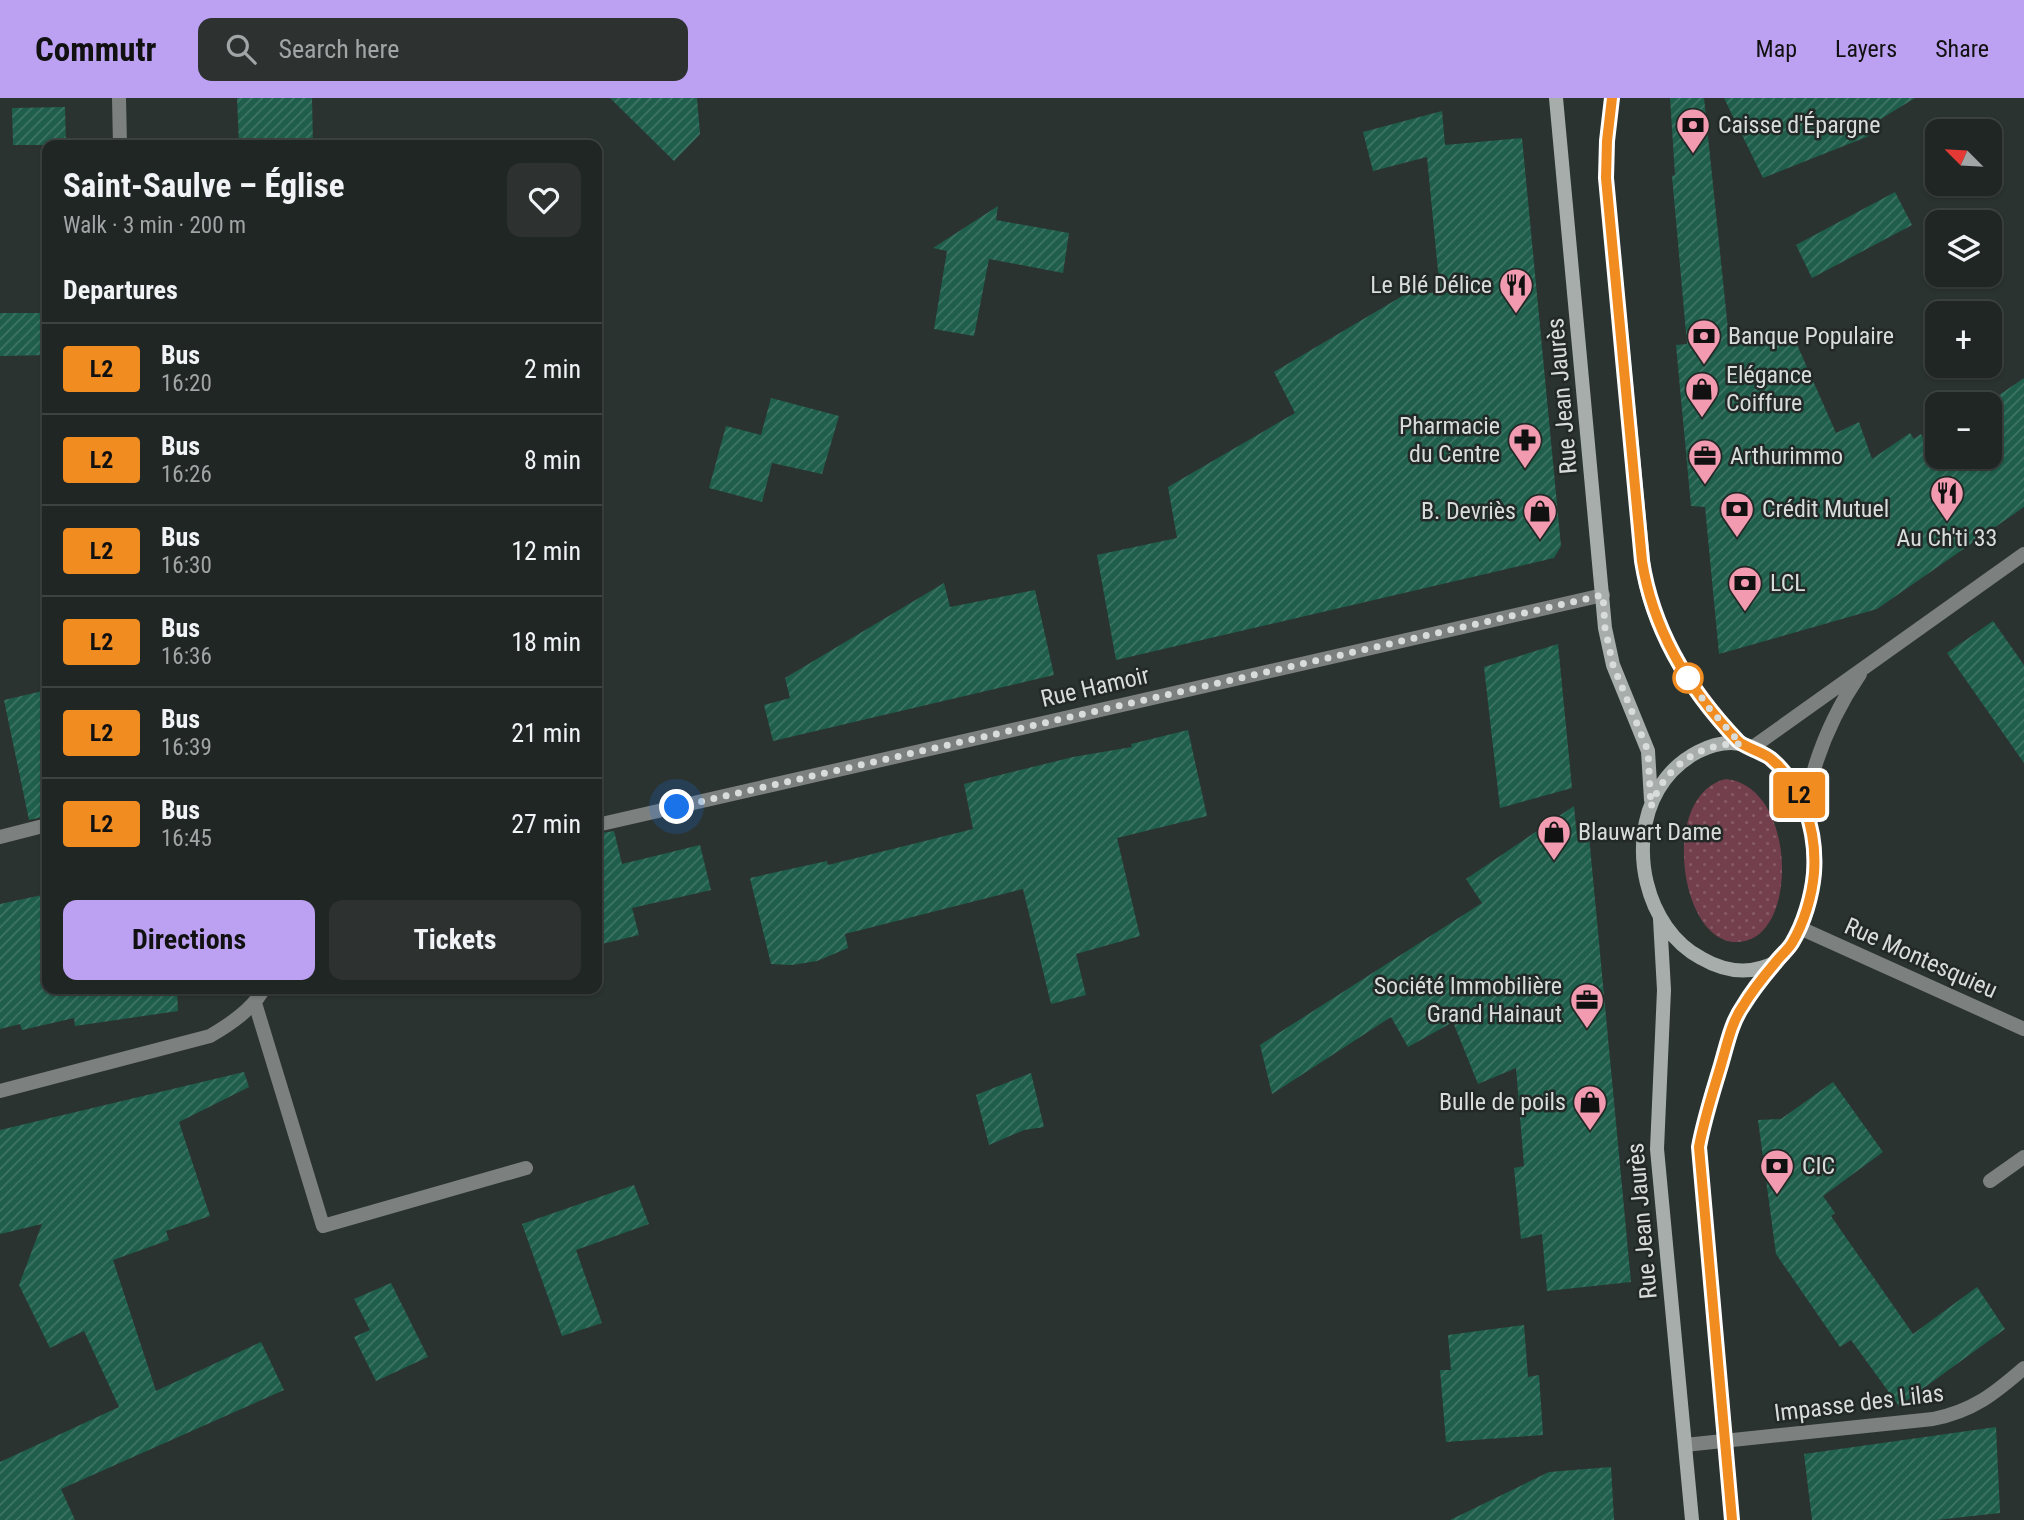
<!DOCTYPE html>
<html lang="en">
<head>
<meta charset="utf-8">
<style>
  :root { --surface:#202624; --page:#2d3231; --text:#f1f3f6; --muted:#a2a5a6; --line:#3d4341; --accent:#bca0f2 }
  body { margin:0; font-family:"Roboto Condensed",sans-serif; background:var(--page); color:var(--text); height:100vh; display:flex; flex-direction:column; font-size:26px; white-space:nowrap }
  * { box-sizing:border-box; margin:0 }
  p { font-size:23px; color:var(--muted) }
  .icon { flex:none; width:38px; height:38px; fill:none; stroke:currentColor; stroke-width:2; stroke-linecap:round; stroke-linejoin:round }
  .map { position:relative; flex:1; overflow:hidden }
  .drawer { position:absolute; left:42px; top:42px; width:560px; height:854px; display:flex; flex-direction:column; background:var(--surface); border-radius:14px; box-shadow:0 2px 5px #0004,0 0 0 2px var(--line) }
  .drawer>* { flex:none }
  .badge { padding:0 14px; border-radius:5px; font-size:24px; line-height:46px }
  .needle { width:46px; rotate:294deg }
  .controls { position:absolute; left:1925px; top:21px; display:grid; gap:14px }
  .controls a { display:grid; place-items:center; width:77px; height:77px; border-radius:14px; background:var(--surface); box-shadow:0 2px 5px #0004,0 0 0 2px var(--line); font-size:35px }
  .you { position:absolute; width:35px; height:35px; margin:-18px; border:5px solid #fff; border-radius:50%; background:#1a73e8; box-shadow:0 0 0 10px #1a73e833 }
  .map>.badge { position:absolute; translate:-50% -50%; box-shadow:0 0 0 4px #fff }
  h2 { padding:0 21px; font-size:26px; line-height:63px }
  .round { display:grid; place-items:center; flex:none; width:74px; height:74px; border-radius:14px; background:var(--page) }
  .summary { display:flex; align-items:center; justify-content:space-between; height:119px; padding:0 21px }
  h1 { font-size:33px; font-weight:700; line-height:52px }
  .action { display:flex; gap:14px; margin-top:auto; padding:14px 21px }
  .action a { flex:1; height:80px; border-radius:14px; background:var(--accent); color:#111; font-size:28px; font-weight:700; line-height:80px; text-align:center }
  .action a+a { background:var(--page); color:var(--text) }
  ul { padding:0; list-style:none }
  li { display:flex; align-items:center; gap:21px; height:91px; padding:0 21px; border-top:2px solid var(--line) }
  li div { flex:1 }
  li b { display:block; font-size:26px }
  li em { font-style:normal }
  li .badge { min-width:77px; font-weight:700; text-align:center }
  header { display:flex; align-items:center; gap:42px; box-sizing:border-box; height:98px; padding:0 35px; background:var(--accent); color:#111 }
  header strong { font-size:33px }
  nav { display:flex; gap:38px; margin-inline-start:auto; font-size:24px }
  .search { width:490px; height:63px; background:var(--page); display:flex; align-items:center; gap:18px; box-sizing:border-box; padding:0 24px; border-radius:14px; color:var(--muted); font-size:26px }
  .map>svg:first-child { display:block }
</style>
</head>
<body>
<header>
<strong>Commutr</strong>
<div class="search"><svg class="icon" aria-label="search" viewBox="0 0 24 24"><circle cx="10" cy="10" r="6"/><path d="M15 15l6 6"/></svg>Search here</div>
<nav><a>Map</a><a>Layers</a><a>Share</a></nav>
</header>
<div class="map">
<svg width="2024" height="1422" viewBox="0 0 2024 1422">
  <defs>
    <pattern id="green-dots" width="8" height="8" patternUnits="userSpaceOnUse" patternTransform="scale(1.75)"><rect width="8" height="8" fill="#733f4c"/><path d="M2 2h.1M6 6h.1" fill="none" stroke="#865a65" stroke-width="1.8" stroke-linecap="round"/></pattern>
    <pattern id="building-hatch" width="6" height="6" patternUnits="userSpaceOnUse" patternTransform="scale(1.75)"><rect width="6" height="6" fill="#1f5e4b"/><path d="M-1 1l2-2M0 6l6-6M5 7l2-2" fill="none" stroke="#3f7564"/></pattern>
  </defs>
  <rect width="100%" height="100%" fill="#2b3330"/>
  <!-- green -->
  <path fill="url(#green-dots)" d="M1726,681C1795,688 1799,831 1745,843C1681,859 1656,697 1726,681Z"/>
  <!-- building -->
  <path fill="url(#building-hatch)" d="M237,0H312L313,47H239Z
    M610,0H697L700,36L674,63Z
    M1670,0H1704L1729,241L1791,233L1836,335L1859,324L1872,361L1910,335L1914,341L1921,336L1927,347L1937,340V359H1990V306H1986L2024,280V409L1877,511L1719,556L1705,409L1691,408L1676,247L1687,246L1672,78L1675,77Z
    M1724,0H1915L1866,30L1869,38L1763,80Z
    M65,9L66,47H13L12,10Z
    M1442,13L1445,47L1522,40L1561,448L1554,460L1116,562L1097,457L1177,440L1168,389L1295,315L1274,274L1404,197L1440,194L1427,59L1373,73L1363,34Z
    M1895,94L1912,127L1812,180L1796,147Z
    M998,108L996,122L1069,135L1063,175L989,161L974,238L934,231L947,153L933,150Z
    M0,215H47V257L0,258Z
    M771,300L839,318L822,376L772,365L762,404L709,390L726,328L761,337Z
    M944,485L950,509L1035,492L1054,577L773,643L764,607L790,600L785,580Z
    M1993,523L2024,567V665L1947,555Z
    M1558,546L1572,690L1500,710L1484,569Z
    M47,592V718L29,722L4,602Z
    M1188,632L1207,718L1117,740L1140,838L1076,856L1086,897L1051,906L1023,791L845,836L848,850L817,863L792,867L771,866L750,780L827,763L828,767L973,731L964,686L1073,659L1132,649L1131,646Z
    M1574,708L1577,739L1589,738L1631,1184L1547,1193L1542,1136L1521,1141L1514,1070L1524,1068L1516,970L1478,986L1453,924L1408,949L1391,919L1272,996L1260,947L1482,805L1466,781Z
    M614,733L622,766L700,747L711,792L632,810L639,837L602,846L597,818V736Z
    M47,796V891H177L178,913L75,928L74,920L22,932L20,926L0,931V806Z
    M244,974L249,989L179,1024L210,1118L166,1133L169,1142L113,1162L156,1293L261,1244L284,1292L61,1391L75,1422H0V1364L119,1309L84,1233L50,1250L19,1187L42,1126L0,1136V1032Z
    M1031,975L1044,1029L1024,1032L989,1047L976,997Z
    M1833,984L1883,1054L1823,1098L1835,1115L1831,1118L1913,1236L1977,1189L2005,1231L1899,1308L1851,1242L1840,1249L1776,1156L1758,1022L1781,1021Z
    M634,1087L649,1126L576,1152L602,1225L562,1238L522,1126Z
    M391,1185L428,1259L376,1283L354,1239L370,1232L354,1201Z
    M1524,1227L1528,1279L1539,1277L1543,1337L1446,1344L1440,1272H1451L1448,1237Z
    M1996,1329L2000,1415L1936,1422H1812L1804,1356Z
    M1611,1369L1614,1422H1450L1549,1374Z"/>
  <g fill="none" stroke-linecap="round" stroke-linejoin="round">
    <!-- service -->
    <path stroke="#7c807f" stroke-width="14" d="M255,905L323,1128L526,1070
      M1990,1083L2024,1059
      M1685,1347L1933,1321C1973,1313 1994,1296 2024,1270"/>
    <!-- minor -->
    <path stroke="#7c807f" stroke-width="14" d="M119,0L120,47
      M1753,649L2024,456
      M1805,709C1814,660 1832,617 1860,576
      M597,727L1603,497
      M0,739L47,727
      M1800,830L2024,931
      M0,993L210,938C232,925 251,912 264,891"/>
    <!-- secondary -->
    <path stroke="#a6adaa" stroke-width="14" d="M1556,0L1605,530L1613,567L1648,653L1651,702
      M1612,0L1607,43L1606,80L1645,482C1658,545 1698,599 1741,646
      M1660,821L1664,892L1657,1051L1692,1422
      M1732,1422L1699,1049C1704,1021 1713,994 1721,967C1726,950 1730,933 1738,917C1751,891 1772,872 1789,849C1817,811 1822,744 1801,702C1790,681 1775,658 1752,649C1716,635 1676,661 1658,692C1627,746 1645,830 1701,860C1725,874 1751,877 1776,864"/>
  </g>
  <g fill="none" stroke-linecap="round" stroke-linejoin="round">
    <!-- line casing -->
    <g stroke="#fff" stroke-width="16">
      <path id="line" d="M1612,0L1607,43L1606,80L1642,463C1653,532 1690,593 1738,643C1744,649 1760,653 1770,660C1803,687 1817,733 1814,775C1812,798 1804,825 1792,845C1787,853 1780,858 1775,865C1764,878 1752,893 1743,908C1731,925 1727,947 1721,967C1713,994 1704,1021 1699,1049L1732,1422"/>
    </g>
    <!-- line -->
    <use href="#line" stroke="#f18c20" stroke-width="10"/>
    <!-- walk -->
    <path stroke="#d8dddb" stroke-width="7" stroke-dasharray="0 12.6" d="M677,709L1603,497L1605,530L1613,567L1648,653L1651,709C1663,670 1700,644 1741,646L1709,610L1688,580"/>
  </g>
  <!-- icons -->
  <defs>
    <g id="bank-pin" transform="scale(1.75)"><path d="M0 17L-7.5 6A9.5 9.5 0 1 1 7.5 6Z" fill="#f29aaf" stroke="#222926"/><path d="M-6-4H6V4H-6ZM0-2.3a2.3 2.3 0 1 0 0 4.6a2.3 2.3 0 1 0 0-4.6Z" fill="#111"/></g>
    <g id="restaurant-pin" transform="scale(1.75)"><path d="M0 17L-7.5 6A9.5 9.5 0 1 1 7.5 6Z" fill="#f29aaf" stroke="#222926"/><path d="M-5-6h1v4h1v-4h1v4h1v-4h1v5L-1.5 .5V6h-2V.5L-5-1ZM5-6V6H3V1.5H1.5Q1.5-4 5-6Z" fill="#111"/></g>
    <g id="shop-pin" transform="scale(1.75)"><path d="M0 17L-7.5 6A9.5 9.5 0 1 1 7.5 6Z" fill="#f29aaf" stroke="#222926"/><path d="M-5-2.5h2.3a2.7 3.5 0 0 1 5.4 0H5L5.5 6h-11ZM-1.5-2.5h3a1.5 2.3 0 0 0-3 0Z" fill="#111"/></g>
    <g id="pharmacy-pin" transform="scale(1.75)"><path d="M0 17L-7.5 6A9.5 9.5 0 1 1 7.5 6Z" fill="#f29aaf" stroke="#222926"/><path d="M-2-6h4v4h4v4h-4v4h-4v-4h-4v-4h4Z" fill="#111"/></g>
    <g id="office-pin" transform="scale(1.75)"><path d="M0 17L-7.5 6A9.5 9.5 0 1 1 7.5 6Z" fill="#f29aaf" stroke="#222926"/><path d="M-6-3h4V-5.5h4V-3h4V5H-6ZM-1-4.5V-3h2v-1.5ZM-6 0V1H6V0Z" fill="#111"/></g>
  </defs>
  <g fill-rule="evenodd">
    <use href="#bank-pin" x="1693" y="27"/>
    <use href="#restaurant-pin" x="1516" y="187"/>
    <use href="#bank-pin" x="1704" y="238"/>
    <use href="#shop-pin" x="1702" y="291"/>
    <use href="#pharmacy-pin" x="1525" y="342"/>
    <use href="#office-pin" x="1705" y="358"/>
    <use href="#restaurant-pin" x="1947" y="395"/>
    <use href="#bank-pin" x="1737" y="411"/>
    <use href="#shop-pin" x="1540" y="413"/>
    <use href="#bank-pin" x="1745" y="485"/>
    <use href="#shop-pin" x="1554" y="734"/>
    <use href="#office-pin" x="1587" y="902"/>
    <use href="#shop-pin" x="1590" y="1004"/>
    <use href="#bank-pin" x="1777" y="1068"/>
  </g>
  <!-- markers -->
  <circle fill="#fff" stroke="#f18c20" stroke-width="3.5" cx="1688" cy="580" r="14"/>
  <g text-anchor="middle" dominant-baseline="central" stroke-width="5" stroke-linejoin="round" paint-order="stroke">
    <!-- poi labels -->
    <g font-size="24" fill="#d8dddb" stroke="#222926" text-anchor="start">
      <text x="1718" y="27">Caisse d'Épargne</text>
      <text x="1492" y="187" text-anchor="end">Le Blé Délice</text>
      <text x="1728" y="238">Banque Populaire</text>
      <text x="1726" y="277">Elégance<tspan x="1726" dy="28">Coiffure</tspan></text>
      <text x="1500" y="328" text-anchor="end">Pharmacie<tspan x="1500" dy="28">du Centre</tspan></text>
      <text x="1730" y="358">Arthurimmo</text>
      <text x="1762" y="411">Crédit Mutuel</text>
      <text x="1516" y="413" text-anchor="end">B. Devriès</text>
      <text x="1947" y="440" text-anchor="middle">Au Ch'ti 33</text>
      <text x="1770" y="485">LCL</text>
      <text x="1578" y="734">Blauwart Dame</text>
      <text x="1562" y="888" text-anchor="end">Société Immobilière<tspan x="1562" dy="28">Grand Hainaut</tspan></text>
      <text x="1566" y="1004" text-anchor="end">Bulle de poils</text>
      <text x="1802" y="1068">CIC</text>
    </g>
    <!-- street labels -->
    <g font-size="24" fill="#d8dddb" stroke="#222926">
      <text transform="translate(1562 298) rotate(-95)">Rue Jean Jaurès</text>
      <text transform="translate(1095 589) rotate(-13)">Rue Hamoir</text>
      <text transform="translate(1921 860) rotate(24)">Rue Montesquieu</text>
      <text transform="translate(1642 1123) rotate(-95)">Rue Jean Jaurès</text>
      <text transform="translate(1859 1305) rotate(-7)">Impasse des Lilas</text>
    </g>
  </g>
</svg>
<div class="controls">
<a><svg class="needle" viewBox="-14 -14 28 28"><path d="M0-13l5 13h-10z" fill="#e53935"/><path d="M0 13l5-13h-10z" fill="#a2a5a6"/></svg></a>
<a><svg class="icon" aria-label="layers" viewBox="0 0 24 24"><path d="M12 4l9 5-9 5-9-5zM3 14l9 5 9-5"/></svg></a>
<a>+</a>
<a>−</a>
</div>
<div class="you" style="left:677px;top:709px"></div>
<b class="badge" style="left:1799px;top:697px;background:#f18c20;color:#111">L2</b>
<section class="drawer">
<div class="summary"><div><h1>Saint-Saulve – Église</h1><p>Walk · 3 min · 200 m</p></div><a class="round"><svg class="icon" aria-label="heart" viewBox="0 0 24 24"><path d="M12 20l-8-8c-3-5 5-10 8-4 3-6 11-1 8 4z"/></svg></a></div>
<h2>Departures</h2>
<ul>
<li><span class="badge" style="background:#f18c20;color:#111">L2</span><div><b>Bus</b><p>16:20</p></div><em>2 min</em></li>
<li><span class="badge" style="background:#f18c20;color:#111">L2</span><div><b>Bus</b><p>16:26</p></div><em>8 min</em></li>
<li><span class="badge" style="background:#f18c20;color:#111">L2</span><div><b>Bus</b><p>16:30</p></div><em>12 min</em></li>
<li><span class="badge" style="background:#f18c20;color:#111">L2</span><div><b>Bus</b><p>16:36</p></div><em>18 min</em></li>
<li><span class="badge" style="background:#f18c20;color:#111">L2</span><div><b>Bus</b><p>16:39</p></div><em>21 min</em></li>
<li><span class="badge" style="background:#f18c20;color:#111">L2</span><div><b>Bus</b><p>16:45</p></div><em>27 min</em></li>
</ul>
<div class="action"><a>Directions</a><a>Tickets</a></div>
</section>
</div>
</body>
</html>
